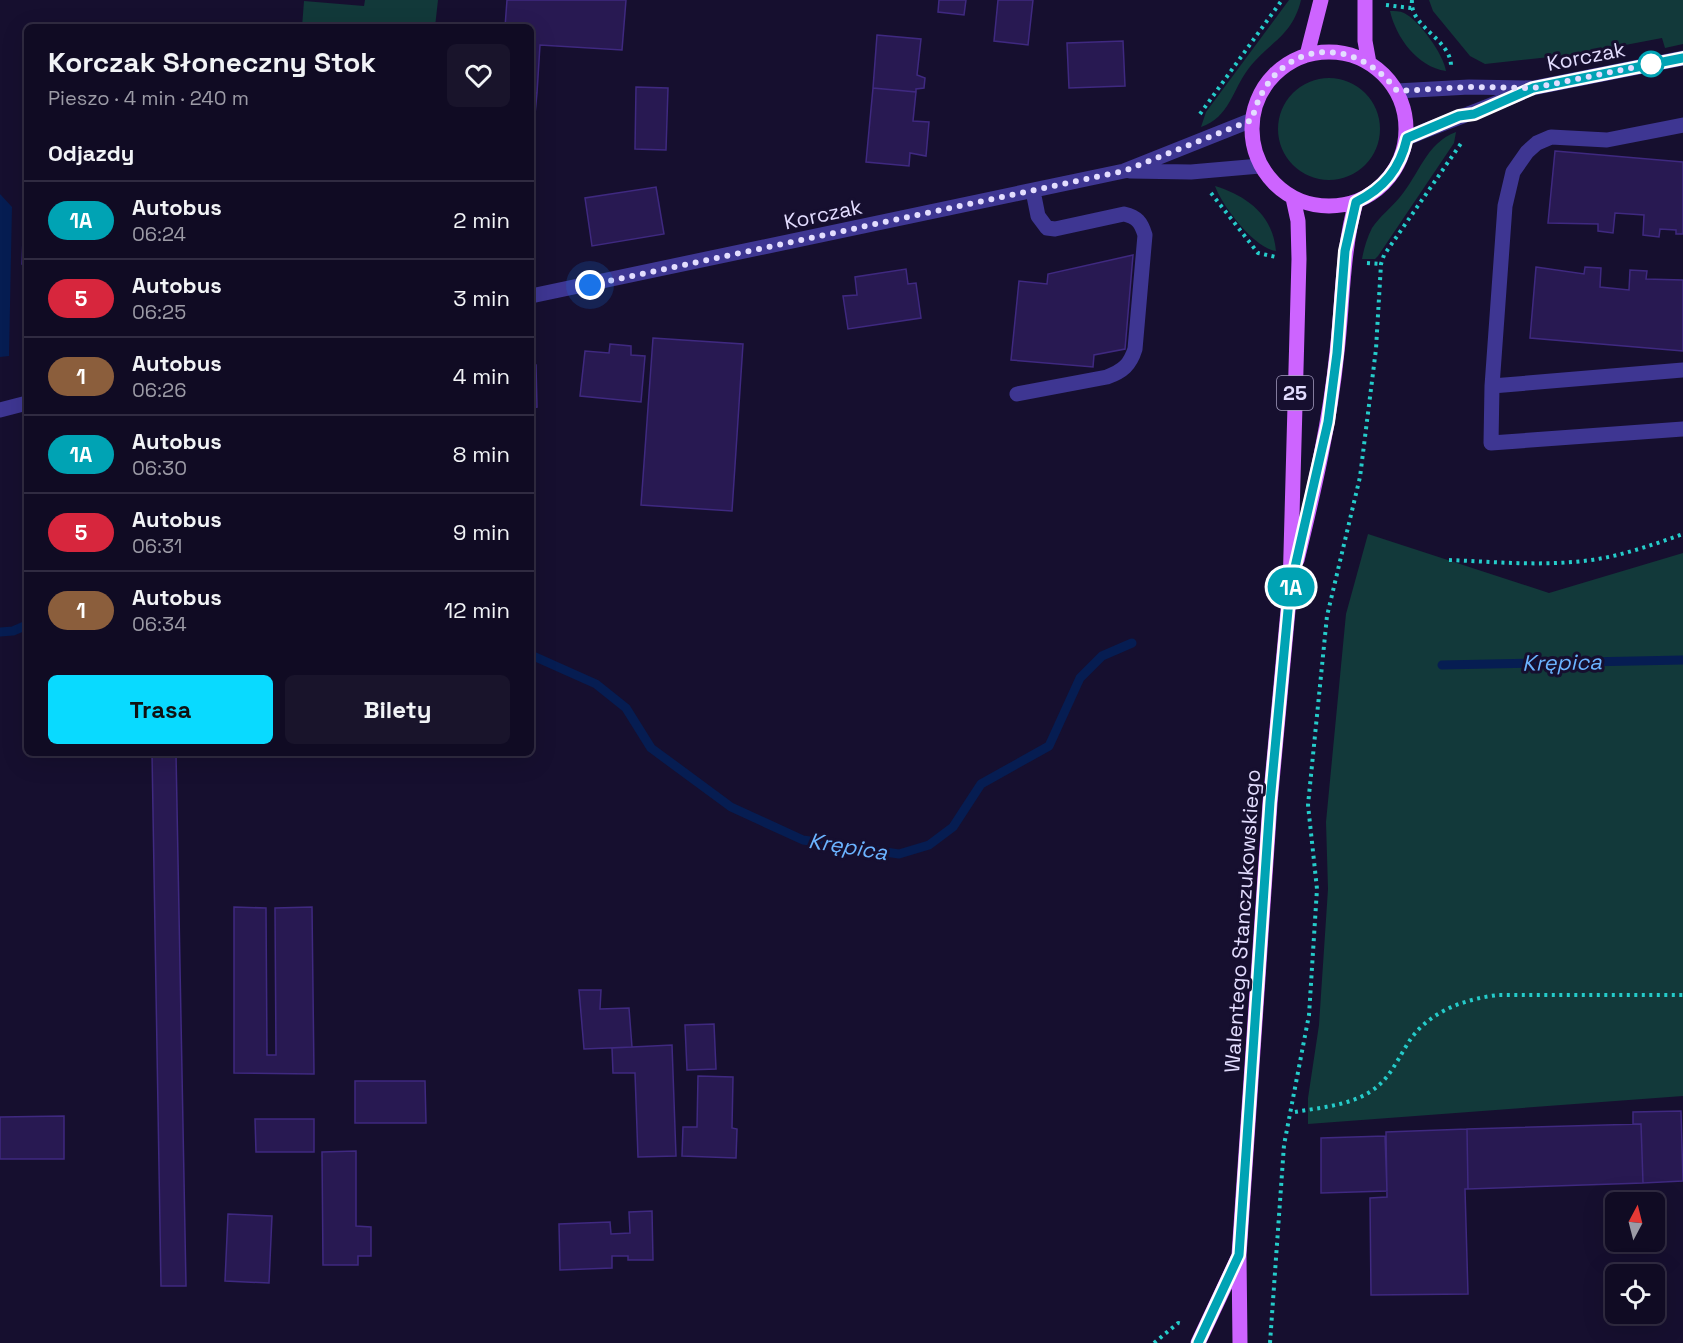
<!DOCTYPE html>
<html lang="pl">
<head>
<meta charset="utf-8">
<style>
  :root { --surface:#100b23; --page:#19142b; --text:#f1f3f6; --muted:#9c9ba6; --line:#302b41; --accent:#09daff }
  body { margin:0; font-family:"Space Grotesk",sans-serif; background:var(--page); color:var(--text); height:100vh; display:flex; flex-direction:column; font-size:22px; white-space:nowrap }
  * { box-sizing:border-box; margin:0 }
  p { font-size:20px; color:var(--muted) }
  .icon { flex:none; width:33px; height:33px; fill:none; stroke:currentColor; stroke-width:2; stroke-linecap:round; stroke-linejoin:round }
  .map { position:relative; flex:1; overflow:hidden }
  .panel { position:absolute; left:24px; top:24px; width:510px; height:732px; display:flex; flex-direction:column; background:var(--surface); border-radius:9px; box-shadow:0 6px 24px #0002,0 0 0 2px var(--line) }
  .panel>* { flex:none }
  .badge { padding:0 12px; border-radius:20px; font-size:21px; line-height:39px }
  .needle { width:39px; rotate:7deg }
  .tools { position:absolute; left:1605px; top:1192px; display:grid; gap:12px }
  .tools a { display:grid; place-items:center; width:60px; height:60px; border-radius:9px; background:var(--surface); box-shadow:0 6px 24px #0002,0 0 0 2px var(--line); font-size:30px }
  .you { position:absolute; width:30px; height:30px; margin:-15px; border:4px solid #fff; border-radius:50%; background:#1a73e8; box-shadow:0 0 0 9px #1a73e833 }
  .map>.badge { position:absolute; translate:-50% -50%; box-shadow:0 0 0 3px #fff }
  h2 { padding:0 24px; font-size:22px; line-height:54px }
  .round { display:grid; place-items:center; flex:none; width:63px; height:63px; border-radius:9px; background:var(--page) }
  .overview { display:flex; align-items:center; justify-content:space-between; height:102px; padding:0 24px }
  h1 { font-size:28px; font-weight:700; line-height:45px }
  .button { display:flex; gap:12px; margin-top:auto; padding:12px 24px }
  .button a { flex:1; height:69px; border-radius:9px; background:var(--accent); color:#111; font-size:24px; font-weight:700; line-height:69px; text-align:center }
  .button a+a { background:var(--page); color:var(--text) }
  ul { padding:0; list-style:none }
  li { display:flex; align-items:center; gap:18px; height:78px; padding:0 24px; border-top:2px solid var(--line) }
  li div { flex:1 }
  li b { display:block; font-size:22px }
  li em { font-style:normal }
  li .badge { min-width:66px; font-weight:700; text-align:center }
  .map>svg:first-child { display:block }
</style>
</head>
<body>
<div class="map">
<svg width="1683" height="1343" viewBox="0 0 1683 1343">
  <rect width="100%" height="100%" fill="#160f2f"/>
  <!-- green -->
  <path fill="#12393a" d="M365,0H438L435,27H302L304,1L364,6Z
    M1289,0H1301C1292,37 1269,42 1249,68C1232,90 1230,117 1201,127L1206,112Z
    M1429,0H1683V44L1665,48L1662,38L1578,54L1485,64L1470,56L1433,11Z
    M1390,11C1394,11 1400,11 1404,13C1419,20 1444,55 1446,71C1417,67 1396,37 1390,11Z
    M1278 129a51 51 0 1 1 102 0a51 51 0 1 1-102 0Z
    M1456,132L1454,143L1378,256L1375,259H1362C1364,248 1367,238 1372,228C1380,216 1391,208 1400,197C1419,175 1426,143 1456,132Z
    M1215,186C1247,196 1273,215 1276,251C1255,249 1222,206 1215,186Z
    M1368,534L1549,593L1683,553V1096L1308,1124V1098L1319,1025L1328,889L1326,822L1346,614Z"/>
  <!-- water -->
  <path fill="#061d52" d="M0,194L12,207L9,356L0,357Z"/>
  <g fill="none" stroke-linecap="round" stroke-linejoin="round">
    <!-- stream -->
    <path stroke="#061d52" stroke-width="9" d="M0,632L13,631L27,625
      M531,655L596,684L626,708L651,748L731,807L803,840L899,854L929,845L953,827L981,784L1049,746L1080,678L1102,656L1132,643
      M1442,665L1683,660"/>
  </g>
  <!-- building -->
  <path fill="#281952" stroke="#3f2980" stroke-width="1.5" d="M507,0H626L622,50L540,45L537,93H531V27H505Z
    M939,0H966L964,15L938,12Z
    M998,0H1033L1028,45L994,41Z
    M877,35L921,39L917,75L925,78L924,88L916,89V92L873,88Z
    M1123,41L1125,86L1069,88L1067,43Z
    M636,87L668,88L666,150L635,149Z
    M873,88L916,92L913,121L929,122L926,156L910,153L909,166L866,162Z
    M531,93H537L531,156Z
    M1555,151L1683,162V234H1676V230L1660,229L1659,237L1643,235L1644,215L1615,213L1613,233L1598,231V224L1548,223Z
    M656,187L664,234L592,246L585,198Z
    M25,189H27V264H22Z
    M1133,255L1125,349L1094,355L1093,367L1011,360L1019,281L1047,284L1048,274Z
    M1536,267L1584,274L1585,267L1601,268L1600,287L1629,290L1630,270L1647,271L1646,279L1683,280V351L1530,338Z
    M906,269L908,284L916,283L921,318L848,329L843,296L857,295L855,277Z
    M653,338L743,344L732,511L641,505Z
    M610,344L631,346V355L645,356L641,402L580,396L585,351L609,353Z
    M531,365H536L537,407L531,408Z
    M152,753H176L186,1286H161Z
    M234,907L266,908L267,1055H276L275,908L312,907L314,1074L234,1073Z
    M579,990H601L600,1009L629,1008L632,1047L584,1049Z
    M714,1024L716,1069L687,1070L685,1025Z
    M672,1045L676,1156L638,1157L635,1073H613L612,1048Z
    M698,1076L733,1077L732,1128L737,1129L736,1158L682,1156L683,1127H697Z
    M355,1081H425L426,1123H355Z
    M1681,1111L1683,1181L1643,1183L1641,1124H1633V1112Z
    M64,1116V1159H0V1117Z
    M255,1119H314V1152H256Z
    M1641,1124L1643,1183L1468,1189L1467,1129Z
    M1467,1129L1468,1189H1465L1468,1294L1371,1295L1370,1198L1387,1197L1386,1132Z
    M1385,1136L1387,1191L1321,1193V1138Z
    M356,1151V1226L371,1227V1256H358V1265H323L322,1152Z
    M652,1211L653,1260H628V1256H612V1268L560,1270L559,1224L610,1222L611,1234L630,1233L629,1212Z
    M228,1214L272,1216L269,1283L225,1281Z"/>
  <g fill="none" stroke-linecap="round" stroke-linejoin="round">
    <!-- path -->
    <path stroke="#25ccca" stroke-width="4" stroke-dasharray="3 4.5" stroke-linecap="butt" d="M1412,0C1409,27 1451,39 1451,66
      M1386,5L1411,8
      M1200,114L1282,0
      M1211,193L1258,253L1276,257
      M1367,263L1381,264
      M1449,560C1498,562 1549,567 1598,559C1627,554 1655,544 1683,534
      M1295,1112C1323,1107 1356,1105 1378,1086C1392,1074 1400,1055 1410,1040C1430,1011 1465,999 1498,995H1683
      M1154,1343L1178,1323L1182,1324
      M1270,1343L1284,1145L1309,1015L1317,889L1308,805L1327,616L1360,477L1376,349L1381,264L1384,255L1462,142"/>
    <!-- minor -->
    <path stroke="#3e3692" stroke-width="15" d="M1397,91L1469,87L1533,88L1683,58
      M1683,125L1607,140L1551,137L1537,143L1527,152L1513,172L1505,206L1492,386L1491,443L1683,429
      M1407,138C1447,121 1487,108 1527,90
      M1130,171L1191,172L1260,166
      M531,296L1124,171L1252,120
      M1492,386L1683,370
      M1017,394L1107,377C1123,371 1130,365 1135,349L1145,235C1141,222 1137,217 1124,214L1055,229L1047,228L1038,216L1033,191
      M0,410L27,403"/>
    <!-- major -->
    <path stroke="#cd64ff" stroke-width="15" d="M1365,0V41L1369,63
      M1252 129a77 77 0 1 1 154 0a77 77 0 1 1-154 0Z
      M1307,55L1321,0
      M1297,560C1314,491 1330,422 1337,352C1343,301 1342,251 1356,202
      M1198,1343L1238,1258
      M1240,1343L1239,1255L1270,803L1290,589L1299,259L1298,221L1293,198"/>
  </g>
  <g fill="none" stroke-linecap="round" stroke-linejoin="round">
    <!-- line casing -->
    <g stroke="#fff" stroke-width="14">
      <path id="line" d="M1198,1343L1239,1255L1270,802L1290,589L1328,422L1337,353L1345,251L1356,202C1384,188 1400,169 1407,138L1459,116L1474,114L1533,88L1683,58"/>
    </g>
    <!-- line -->
    <use href="#line" stroke="#00a3b4" stroke-width="9"/>
    <!-- walk -->
    <path stroke="#e3ddff" stroke-width="6" stroke-dasharray="0 10.8" d="M590,285L1124,171L1252,120C1270,43 1350,29 1397,91L1469,87L1533,88L1651,64"/>
  </g>
  <!-- markers -->
  <circle fill="#fff" stroke="#00a3b4" stroke-width="3" cx="1651" cy="64" r="12"/>
  <g text-anchor="middle" dominant-baseline="central" stroke-width="6" stroke-linejoin="round" paint-order="stroke">
    <!-- shield labels -->
    <rect fill="#160f2f" stroke="#a69fc1" stroke-width="1.5" x="1277" y="376" width="36" height="34" rx="4.5"/>
    <g font-size="20" font-weight="bold" fill="#e3ddff">
      <text x="1295" y="393">25</text>
    </g>
    <!-- street labels -->
    <g font-size="21" fill="#e3ddff" stroke="#160f2f">
      <text transform="translate(1586 56) rotate(-11)">Korczak</text>
      <text transform="translate(823 214) rotate(-12)">Korczak</text>
      <text transform="translate(1242 921) rotate(-86)">Walentego Stanczukowskiego</text>
    </g>
    <!-- water labels -->
    <g font-size="22" font-style="italic" fill="#6bb3ff" stroke="#160f2f">
      <text transform="translate(1562 662) rotate(-1)">Krępica</text>
      <text transform="translate(848 846) rotate(9)">Krępica</text>
    </g>
  </g>
</svg>
<div class="tools">
<a><svg class="needle" viewBox="-14 -14 28 28"><path d="M0-13l5 13h-10z" fill="#e53935"/><path d="M0 13l5-13h-10z" fill="#9c9ba6"/></svg></a>
<a><svg class="icon" aria-label="locate" viewBox="0 0 24 24"><circle cx="12" cy="12" r="6"/><path d="M12 2v4M12 18v4M2 12h4M18 12h4"/></svg></a>
</div>
<div class="you" style="left:590px;top:285px"></div>
<b class="badge" style="left:1291px;top:587px;background:#00a3b4;color:#fff">1A</b>
<section class="panel">
<div class="overview"><div><h1>Korczak Słoneczny Stok</h1><p>Pieszo · 4 min · 240 m</p></div><a class="round"><svg class="icon" aria-label="heart" viewBox="0 0 24 24"><path d="M12 20l-8-8c-3-5 5-10 8-4 3-6 11-1 8 4z"/></svg></a></div>
<h2>Odjazdy</h2>
<ul>
<li><span class="badge" style="background:#00a3b4;color:#fff">1A</span><div><b>Autobus</b><p>06:24</p></div><em>2 min</em></li>
<li><span class="badge" style="background:#d7263d;color:#fff">5</span><div><b>Autobus</b><p>06:25</p></div><em>3 min</em></li>
<li><span class="badge" style="background:#8b5e3c;color:#fff">1</span><div><b>Autobus</b><p>06:26</p></div><em>4 min</em></li>
<li><span class="badge" style="background:#00a3b4;color:#fff">1A</span><div><b>Autobus</b><p>06:30</p></div><em>8 min</em></li>
<li><span class="badge" style="background:#d7263d;color:#fff">5</span><div><b>Autobus</b><p>06:31</p></div><em>9 min</em></li>
<li><span class="badge" style="background:#8b5e3c;color:#fff">1</span><div><b>Autobus</b><p>06:34</p></div><em>12 min</em></li>
</ul>
<div class="button"><a>Trasa</a><a>Bilety</a></div>
</section>
</div>
</body>
</html>
